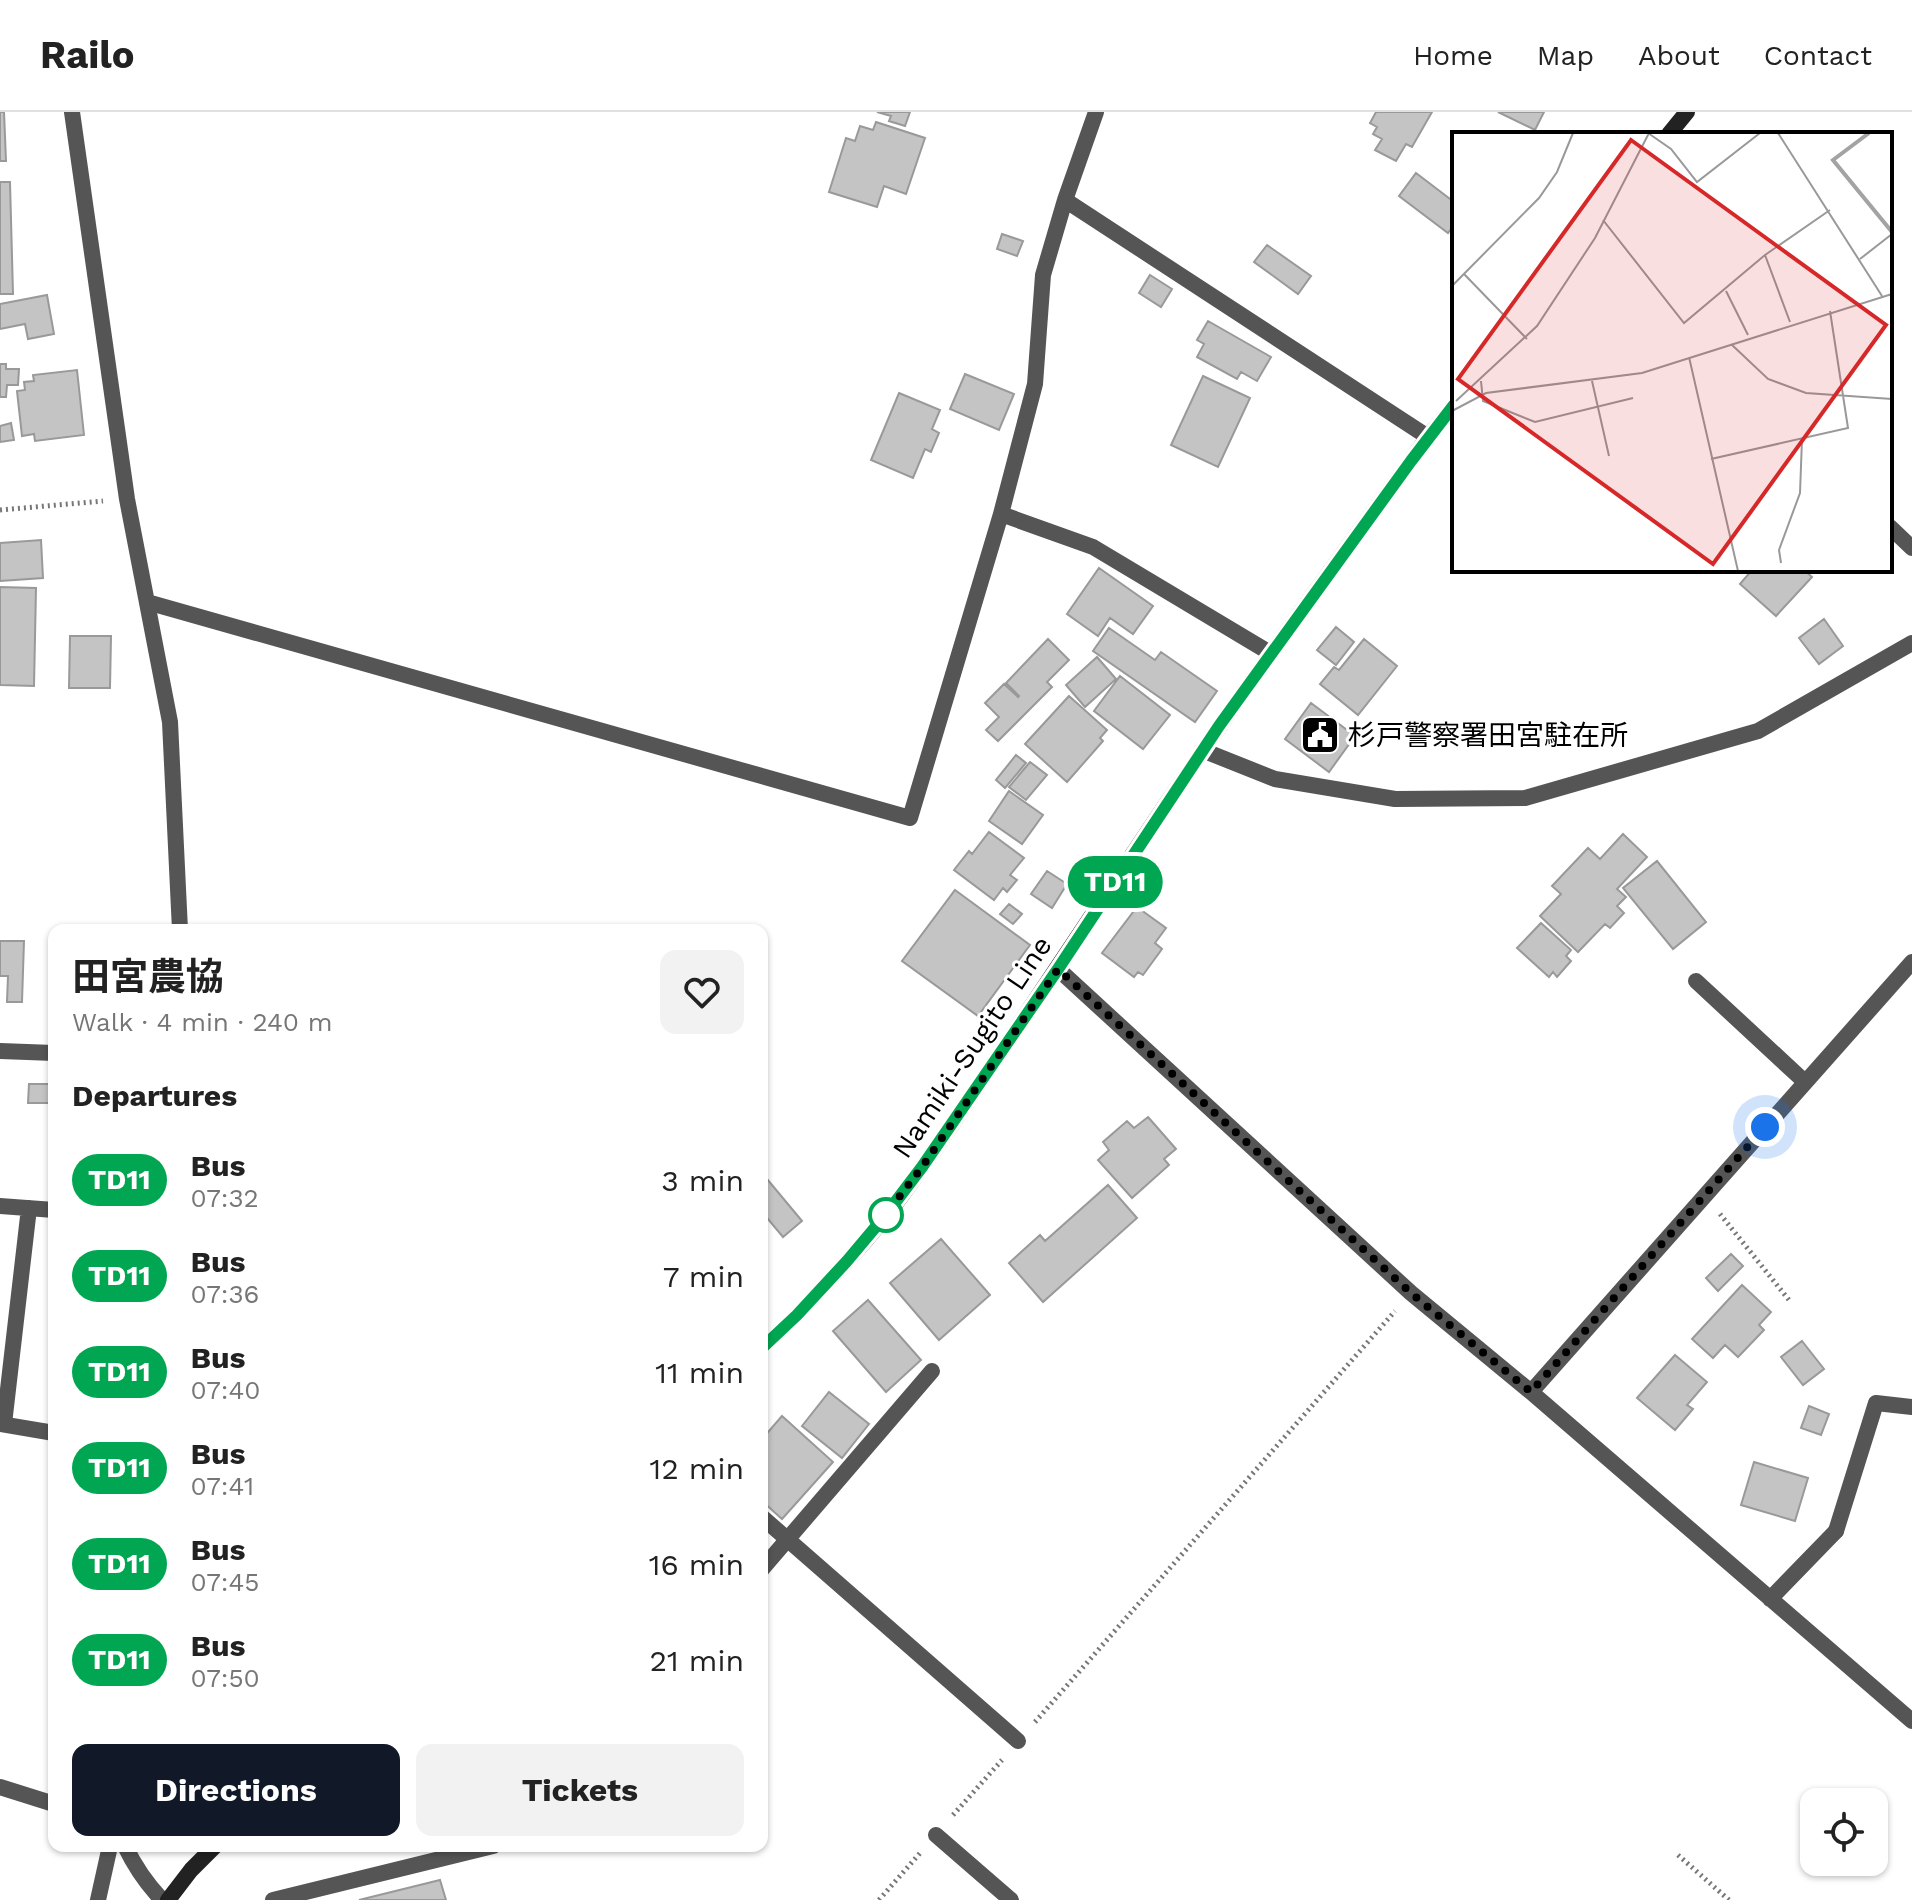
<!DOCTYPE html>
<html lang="en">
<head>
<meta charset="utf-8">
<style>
  :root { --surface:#fff; --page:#f2f2f2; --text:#222; --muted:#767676; --line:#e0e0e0; --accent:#111827 }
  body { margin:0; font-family:"Work Sans","Noto Sans JP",sans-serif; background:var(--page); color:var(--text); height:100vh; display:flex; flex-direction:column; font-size:30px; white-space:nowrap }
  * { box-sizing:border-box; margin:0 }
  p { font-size:26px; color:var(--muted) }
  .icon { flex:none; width:44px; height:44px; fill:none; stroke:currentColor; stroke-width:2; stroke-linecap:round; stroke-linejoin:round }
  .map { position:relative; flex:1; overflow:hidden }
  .drawer { position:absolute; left:48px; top:812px; width:720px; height:928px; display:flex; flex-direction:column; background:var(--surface); border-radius:16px; box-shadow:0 2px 6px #0004 }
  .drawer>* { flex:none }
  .badge { padding:0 16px; border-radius:26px; font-size:28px; line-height:52px }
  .tools { position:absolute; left:1800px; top:1676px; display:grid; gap:16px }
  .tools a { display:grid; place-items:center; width:88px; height:88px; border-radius:16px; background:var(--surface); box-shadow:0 2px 6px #0004; font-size:40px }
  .you { position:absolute; width:40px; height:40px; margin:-20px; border:6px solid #fff; border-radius:50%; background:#1a73e8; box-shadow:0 0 0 12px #1a73e833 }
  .map>.badge { position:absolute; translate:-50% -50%; box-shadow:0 0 0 4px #fff }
  h2 { padding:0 24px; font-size:30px; line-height:72px }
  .round { display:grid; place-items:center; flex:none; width:84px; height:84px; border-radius:16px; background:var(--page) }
  .summary { display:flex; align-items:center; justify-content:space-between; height:136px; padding:0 24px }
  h1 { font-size:38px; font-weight:700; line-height:60px }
  .cta { display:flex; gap:16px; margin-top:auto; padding:16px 24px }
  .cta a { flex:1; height:92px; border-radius:16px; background:var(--accent); color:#fff; font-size:32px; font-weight:700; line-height:92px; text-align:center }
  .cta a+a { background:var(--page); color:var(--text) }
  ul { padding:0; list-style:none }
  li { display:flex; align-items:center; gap:24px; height:96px; padding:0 24px }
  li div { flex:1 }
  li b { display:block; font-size:30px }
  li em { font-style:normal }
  li .badge { min-width:88px; font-weight:700; text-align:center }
  header { display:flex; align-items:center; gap:48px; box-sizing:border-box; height:112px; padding:0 40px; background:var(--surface); border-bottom:2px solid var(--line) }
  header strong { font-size:38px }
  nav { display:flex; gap:44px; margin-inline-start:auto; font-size:28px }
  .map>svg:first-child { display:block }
</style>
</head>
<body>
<header>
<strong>Railo</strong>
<nav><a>Home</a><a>Map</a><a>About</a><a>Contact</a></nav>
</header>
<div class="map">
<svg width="1912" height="1788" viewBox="0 0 1912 1788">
  <rect width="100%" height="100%" fill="#fff"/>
  <!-- building -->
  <path fill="#c4c4c4" stroke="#999" stroke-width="2" d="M0,0H4L6,49H0Z
    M877,0H910L905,14L889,9L891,4Z
    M1376,0H1432L1412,35L1406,32L1396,49L1375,38L1382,27L1373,22L1377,15L1370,11Z
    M1498,0H1544L1535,18Z
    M876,10L925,26L906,82L884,74L877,95L829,80L846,26L855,29L860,14L873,18Z
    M1416,61L1454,90V113L1448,121L1399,84Z
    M0,70H10L13,182H0Z
    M1002,122L1023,129L1017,144L997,137Z
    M1267,133L1311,164L1298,182L1254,150Z
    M1150,163L1172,177L1161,195L1139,181Z
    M47,183L54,222L28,227L25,212L0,217V192Z
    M1208,209L1271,245L1257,269L1241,260L1237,267L1197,245L1204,232L1197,228Z
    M0,252H6V257H19L18,273H7L6,285H0Z
    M77,258L84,323L35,329L34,322L22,324L17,279L25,278L24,270L34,269L33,263Z
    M965,262L1014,282L999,318L950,297Z
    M1203,264L1250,286L1218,355L1171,333Z
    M899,281L940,298L932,317L939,321L931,340L925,337L913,366L871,348Z
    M11,311L14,328L0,330V314Z
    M41,428L43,466L0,469V431Z
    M1099,456L1153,494L1133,522L1110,506L1098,524L1067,502Z
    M1752,458H1804L1812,465L1776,504L1740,472Z
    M0,475L36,476L34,574L0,573Z
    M1824,507L1843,534L1819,552L1799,526Z
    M1336,515L1354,530L1336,553L1317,538Z
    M1109,516L1155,548L1161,540L1217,579L1195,610L1093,539Z
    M70,524H111L110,576H69Z
    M1048,527L1069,548L1047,570L1052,575L998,629L986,618L999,605L985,591L1004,572L1018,585L1019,584L1006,571Z
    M1364,527L1397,554L1358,603L1320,572L1334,555L1339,558Z
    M1097,545L1116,567L1085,595L1066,573Z
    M1120,564L1170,603L1143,637L1094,599Z
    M1069,584L1107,618L1100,626L1103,629L1067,670L1025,632Z
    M1311,591L1355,624L1329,660L1285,627Z
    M1016,643L1026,651L1005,676L996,668Z
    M1030,650L1047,663L1026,688L1009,675Z
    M1009,679L1043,703L1022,732L989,709Z
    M989,720L1024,746L1010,763L1017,768L1007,780L1003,776L994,788L954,758L969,739L972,742Z
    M1623,722L1647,745L1617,777L1626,785L1617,794L1624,801L1610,816L1605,812L1578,840L1540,804L1561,782L1552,774L1588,736L1600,747Z
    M1657,749L1706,810L1673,837L1623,776Z
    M1047,759L1067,772L1052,796L1031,782Z
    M955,778L1030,833L978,904L902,849Z
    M1009,792L1022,802L1013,812L1000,802Z
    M1137,795L1166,816L1155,831L1162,837L1143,863L1138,860L1134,865L1102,841Z
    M1541,811L1571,838L1566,844L1571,849L1557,865L1553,860L1549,865L1517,836Z
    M0,829H24L22,890H7L8,864H0Z
    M29,972H54L53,991H28Z
    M1148,1005L1176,1037L1164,1047L1169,1053L1132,1086L1098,1048L1109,1038L1103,1030L1127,1009L1134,1016Z
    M762,1061L802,1109L783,1125L762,1100Z
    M1108,1073L1137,1106L1043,1190L1009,1151L1040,1123L1045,1129Z
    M941,1127L990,1183L939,1228L890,1171Z
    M1731,1142L1743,1154L1718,1179L1706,1166Z
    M1742,1173L1771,1200L1759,1213L1764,1218L1738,1245L1725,1233L1713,1246L1692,1227Z
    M868,1188L921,1248L886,1280L833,1219Z
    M1802,1229L1824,1257L1803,1273L1781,1245Z
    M1675,1243L1707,1270L1687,1293L1693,1297L1675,1318L1637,1286Z
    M829,1280L869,1312L842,1346L802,1314Z
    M1809,1294L1829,1302L1821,1323L1801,1316Z
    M782,1304L833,1350L782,1407L762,1389V1327Z
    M1754,1350L1808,1366L1795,1409L1741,1393Z
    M440,1768L446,1788H359Z"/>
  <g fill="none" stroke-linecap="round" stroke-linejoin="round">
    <!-- path -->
    <path stroke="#777" stroke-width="5" stroke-dasharray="2 4" stroke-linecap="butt" d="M0,398L103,389
      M1720,1102L1789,1188
      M1035,1610L1395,1199
      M953,1703L1002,1648
      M1678,1743L1729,1788
      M879,1788L920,1741"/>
    <!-- service -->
    <path stroke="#555" stroke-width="16" d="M1696,869L1805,970
      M0,939L54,941
      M0,1094L54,1098
      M4,1312L29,1096
      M1836,1419L1876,1291L1912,1295
      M0,1675L54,1692
      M936,1723L1011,1788"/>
    <!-- minor -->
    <path stroke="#555" stroke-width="16" d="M72,0L127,387L170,610L180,818
      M1065,88L1428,325
      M1001,402L1093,435L1270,541
      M1890,415L1912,436
      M147,490L910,706L1001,402L1035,272L1043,163L1065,88L1096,0
      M1202,638L1275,667L1395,687L1525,686L1758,619L1912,531
      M1058,857L1411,1181L1531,1280L1912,1609
      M1531,1280L1912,850
      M0,1312L54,1321
      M762,1405L1018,1629
      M762,1457L932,1259
      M1770,1487L1836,1419
      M125,1734C135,1755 146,1771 162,1788
      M98,1788L110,1734
      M273,1788L493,1734"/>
    <!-- secondary -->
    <path stroke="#222" stroke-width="16" d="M1669,22L1687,0
      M762,1236C806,1195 848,1151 886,1104C926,1053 961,999 997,946C1047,872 1096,798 1145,724C1235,588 1332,457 1428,325L1454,293
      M168,1788L191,1758L215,1734"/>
  </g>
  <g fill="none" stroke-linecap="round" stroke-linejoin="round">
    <!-- line casing -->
    <g stroke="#fff" stroke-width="18">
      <path id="line" d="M762,1236L797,1203L847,1149L884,1105L922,1055L1058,857L1219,614L1411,349L1454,293"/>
    </g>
    <!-- line -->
    <use href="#line" stroke="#00a651" stroke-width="12"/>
    <!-- walk -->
    <path stroke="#000" stroke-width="8" stroke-dasharray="0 14.4" d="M886,1103L884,1105L922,1055L1058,857L1411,1181L1531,1280L1765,1015"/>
  </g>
  <!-- icons -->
  <defs>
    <g id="civic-square" transform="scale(2)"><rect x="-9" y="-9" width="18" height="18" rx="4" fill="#000" stroke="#fff"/><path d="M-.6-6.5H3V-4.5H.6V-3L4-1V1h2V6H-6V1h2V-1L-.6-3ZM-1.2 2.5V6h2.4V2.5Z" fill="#fff"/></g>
  </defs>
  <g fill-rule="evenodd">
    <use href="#civic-square" x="1320" y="623"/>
  </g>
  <!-- markers -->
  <circle fill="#fff" stroke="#00a651" stroke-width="4" cx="886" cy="1103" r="16"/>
  <g text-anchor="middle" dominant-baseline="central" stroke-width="6" stroke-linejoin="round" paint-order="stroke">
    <!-- poi labels -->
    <g font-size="28" fill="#000" stroke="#fff" text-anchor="start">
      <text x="1348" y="623">杉戸警察署田宮駐在所</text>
    </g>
    <!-- street labels -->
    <g font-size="28" fill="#000" stroke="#fff">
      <text transform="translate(972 935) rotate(-56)">Namiki-Sugito Line</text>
    </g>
  </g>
  <!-- overview -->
  <g transform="translate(1452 20)">
    <rect width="440" height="440" fill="#fff"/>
    <path fill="none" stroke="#a3a3a3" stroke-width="4" d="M417,1L381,28L440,100"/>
    <path fill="none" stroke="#999" stroke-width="2" d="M196,1L219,17L245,50L308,1M326,1L430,164M151,88L232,191L313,123L378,78M313,123L338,190M408,127L440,102M12,142L75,207M0,154L87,66L105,40L121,1M274,159L296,203M279,212L316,247L354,261L440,267M237,225L286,439M29,249L31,269L83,290L181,266M140,249L157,324M4,269L85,194L143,106L197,1M0,279L34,261L190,241L440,162M259,327L396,296L378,179M329,431L327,418L348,361L350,307"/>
    <path fill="#d62828" fill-opacity="0.15" stroke="#d62828" stroke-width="4" d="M179,8L434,193L261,432L6,247Z"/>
    <rect width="440" height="440" fill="none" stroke="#000" stroke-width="4"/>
  </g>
</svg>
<div class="tools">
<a><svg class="icon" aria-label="locate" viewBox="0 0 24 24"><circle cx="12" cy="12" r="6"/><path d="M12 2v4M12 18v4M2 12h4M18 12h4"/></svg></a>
</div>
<div class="you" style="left:1765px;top:1015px"></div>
<b class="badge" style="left:1115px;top:770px;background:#00a651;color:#fff">TD11</b>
<section class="drawer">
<div class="summary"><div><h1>田宮農協</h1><p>Walk · 4 min · 240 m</p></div><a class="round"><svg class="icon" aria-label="heart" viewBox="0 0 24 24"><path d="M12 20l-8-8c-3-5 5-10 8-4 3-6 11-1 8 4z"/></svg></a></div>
<h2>Departures</h2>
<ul>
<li><span class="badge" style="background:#00a651;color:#fff">TD11</span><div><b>Bus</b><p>07:32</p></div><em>3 min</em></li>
<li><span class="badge" style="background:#00a651;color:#fff">TD11</span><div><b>Bus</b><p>07:36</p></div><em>7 min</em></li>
<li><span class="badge" style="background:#00a651;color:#fff">TD11</span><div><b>Bus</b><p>07:40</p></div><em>11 min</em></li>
<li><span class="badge" style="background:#00a651;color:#fff">TD11</span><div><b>Bus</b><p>07:41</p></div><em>12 min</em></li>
<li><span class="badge" style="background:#00a651;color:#fff">TD11</span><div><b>Bus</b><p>07:45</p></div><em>16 min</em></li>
<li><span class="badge" style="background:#00a651;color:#fff">TD11</span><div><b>Bus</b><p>07:50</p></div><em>21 min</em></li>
</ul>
<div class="cta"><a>Directions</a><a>Tickets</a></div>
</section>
</div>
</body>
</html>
